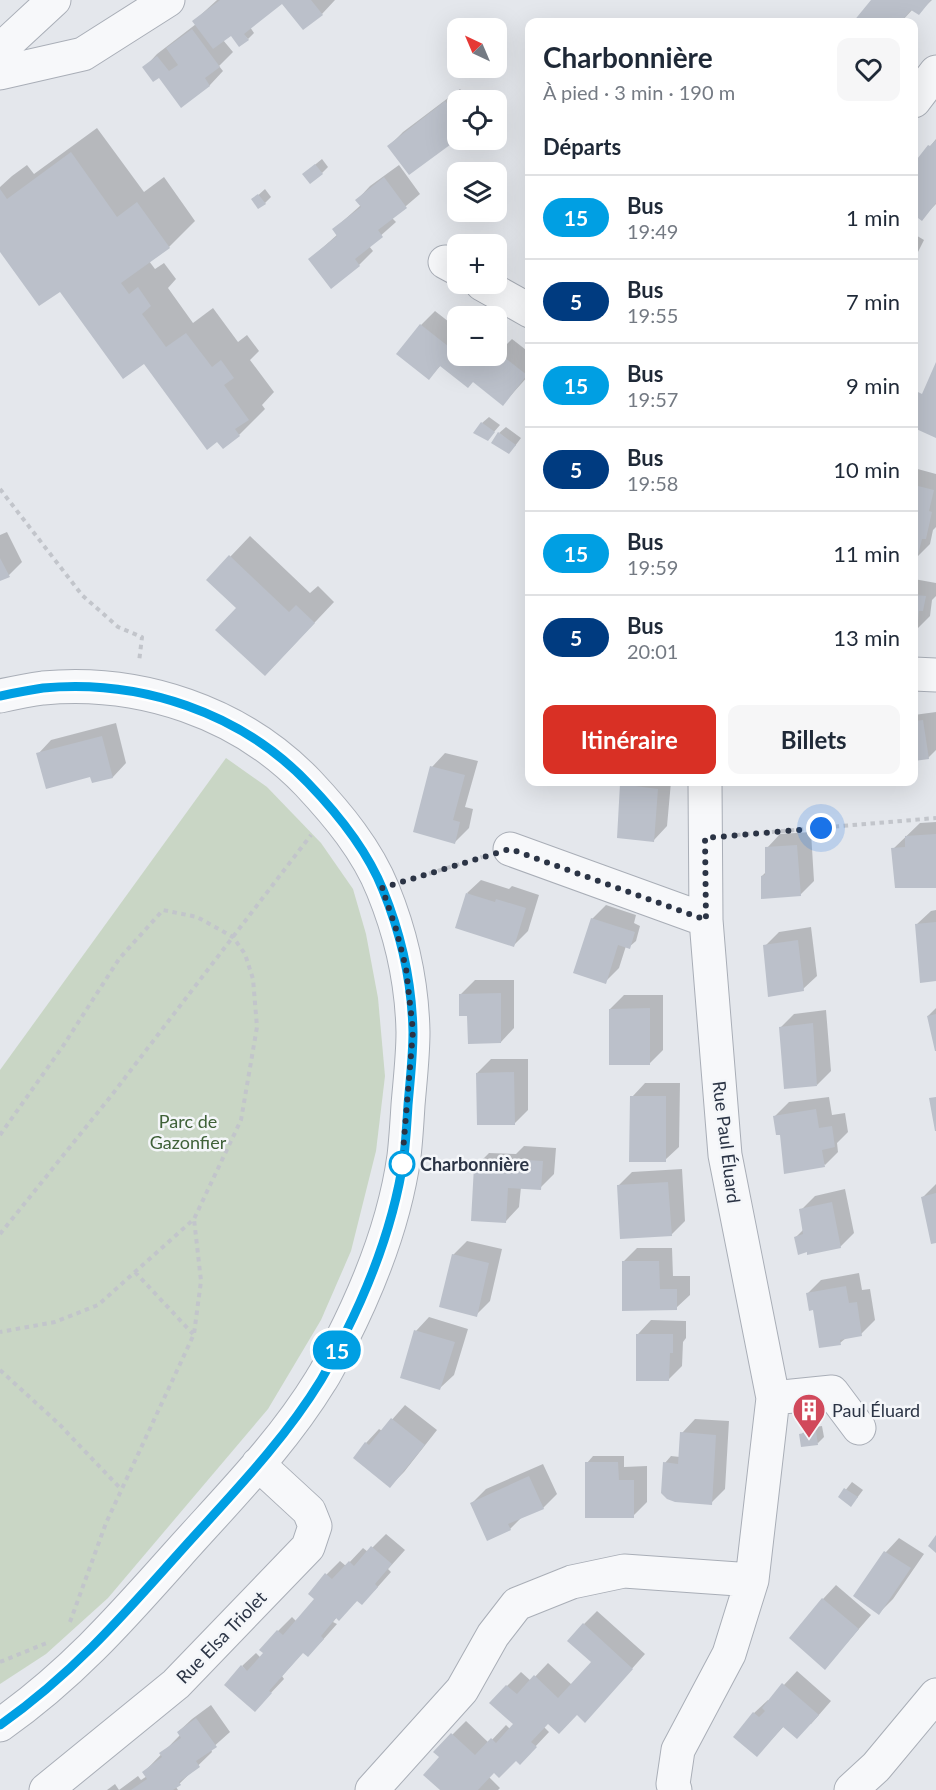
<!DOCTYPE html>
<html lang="fr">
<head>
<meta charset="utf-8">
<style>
  :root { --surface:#fff; --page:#f6f6f7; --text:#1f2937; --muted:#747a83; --line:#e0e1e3; --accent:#d93025 }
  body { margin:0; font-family:Lato,sans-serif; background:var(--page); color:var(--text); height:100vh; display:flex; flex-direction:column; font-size:22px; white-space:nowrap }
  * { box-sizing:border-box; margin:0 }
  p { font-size:20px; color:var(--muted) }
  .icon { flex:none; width:33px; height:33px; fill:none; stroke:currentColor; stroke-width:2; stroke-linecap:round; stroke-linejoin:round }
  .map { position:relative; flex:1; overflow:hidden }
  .side { position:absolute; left:525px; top:18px; width:393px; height:768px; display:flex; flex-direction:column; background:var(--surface); border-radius:12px; box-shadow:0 6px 24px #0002 }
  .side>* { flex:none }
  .badge { padding:0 12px; border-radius:20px; font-size:21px; line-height:39px }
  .needle { width:39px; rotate:316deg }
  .buttons { position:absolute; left:447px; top:18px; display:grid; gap:12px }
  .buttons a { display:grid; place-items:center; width:60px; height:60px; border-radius:12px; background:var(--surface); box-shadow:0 6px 24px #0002; font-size:30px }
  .you { position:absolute; width:30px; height:30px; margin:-15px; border:4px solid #fff; border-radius:50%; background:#1a73e8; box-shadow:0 0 0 9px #1a73e833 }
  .map>.badge { position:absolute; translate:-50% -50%; box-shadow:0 0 0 3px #fff }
  h2 { padding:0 18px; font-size:22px; line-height:54px }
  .round { display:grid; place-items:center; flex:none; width:63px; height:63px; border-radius:12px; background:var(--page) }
  .headline { display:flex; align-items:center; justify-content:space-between; height:102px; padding:0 18px }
  h1 { font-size:28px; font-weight:700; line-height:45px }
  .primary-button { display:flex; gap:12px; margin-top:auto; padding:12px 18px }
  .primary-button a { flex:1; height:69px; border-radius:12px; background:var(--accent); color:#fff; font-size:24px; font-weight:700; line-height:69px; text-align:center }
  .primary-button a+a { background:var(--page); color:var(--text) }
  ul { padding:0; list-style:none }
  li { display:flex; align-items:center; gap:18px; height:84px; padding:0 18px; border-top:2px solid var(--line) }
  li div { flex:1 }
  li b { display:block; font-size:22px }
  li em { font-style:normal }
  li .badge { min-width:66px; font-weight:700; text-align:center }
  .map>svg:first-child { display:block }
</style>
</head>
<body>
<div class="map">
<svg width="936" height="1790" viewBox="0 0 936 1790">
  <rect width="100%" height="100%" fill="#e4e7ec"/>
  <!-- green -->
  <path fill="#c9d6c5" d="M226,758L267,787L321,843L353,889L366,934L378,998L385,1076L376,1151L351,1251L321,1320L268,1409L108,1598L46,1654L0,1684V1070Z"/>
  <!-- shadow -->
  <path fill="#0003" d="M217,0H335L322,14L283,2L250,27L254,33L248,39L239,30L223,40L233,52L219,66L223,71L210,85L181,106L159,76L144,68L157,54L196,24L194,21Z
    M872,0H932L918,13L913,9L901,22H854Z
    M460,89L469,100H458V137L389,146L403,132Z
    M97,128L144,192L164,177L195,221L169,247L149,261L155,269L164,263L176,279L168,288L193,323L213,308L238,342L247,335L259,351L250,360L274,392L262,405L265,409L239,435L144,362L60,290L0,250V187L12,176L27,165L34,174Z
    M936,139V204L921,219L914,213V171L916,168L914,166Z
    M322,159L328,167L322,173L311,168Z
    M399,165L420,194L392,218L396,222L369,246L373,251L359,265L331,287L310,259L338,234L334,229L361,205L357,200L370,186Z
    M265,189L271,197L265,203L253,200Z
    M914,234L924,240L914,260Z
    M435,311L458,329V356H496V337L506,345L512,339L530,353V374L503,404L474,381L441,365L429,378L421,325Z
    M489,417L500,425L488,439L482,423Z
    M506,427L521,438L515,446L499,433Z
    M914,468L936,474V527L933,530L930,544L916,558L914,557Z
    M7,532L22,562L9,575L0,580V535Z
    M250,536L310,593L318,586L334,602L285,654L238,608L230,557Z
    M914,579L936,583V596L932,600L930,616L916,630H914Z
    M936,712V750L928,758L914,760V715Z
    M116,723L126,763L113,777L93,781L91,776L38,754L51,740Z
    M445,753L478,761L465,807L473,809L469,828L455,842L432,767Z
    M625,782H671L667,826L654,840L622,785Z
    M936,822V887L893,849L920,823Z
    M811,832L814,881L800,895L762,876L766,872L767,848L780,834Z
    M481,880L509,889L512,886L539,895L528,931L514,945L467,893Z
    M606,905L636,915L634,923L640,926L636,941L629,947L626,946L619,968L605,982L592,919Z
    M936,910V980L917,924L931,911Z
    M811,927L817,976L803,989L765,946L779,932Z
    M475,980H514V1028L501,1042L469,1012L461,994Z
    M624,995H663V1050L649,1064L610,1009Z
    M936,1008V1048L928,1016Z
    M826,1010L831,1071L817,1085L780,1028L794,1014Z
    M491,1059H528V1110L514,1124L477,1073Z
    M645,1083H680L679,1147L665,1160L632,1097Z
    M829,1097L832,1115L845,1113L848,1132L837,1143L838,1152L825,1165L775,1116L789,1102Z
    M524,1146L556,1148L554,1174L540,1188L521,1187L519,1207L506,1221L476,1166L489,1153L516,1154Z
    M682,1169L685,1221L671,1235L618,1186L632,1172Z
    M936,1184V1242L923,1197Z
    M845,1189L854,1233L840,1247L796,1237L804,1229L801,1210L815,1196Z
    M467,1241L502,1249L490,1301L476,1315L453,1255Z
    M637,1248H672L673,1276H690V1295L676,1308L623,1262Z
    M859,1273L862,1290L870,1289L875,1320L861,1334L846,1338L840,1343L814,1309L807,1294L821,1280Z
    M429,1317L468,1329L454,1375L440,1388L416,1331Z
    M651,1320L686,1321V1338L683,1342L682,1366L669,1379L638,1334Z
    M405,1405L437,1430L404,1472L390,1486L366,1443L379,1429L382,1431Z
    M695,1419L729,1421L725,1489L711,1503L665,1463L671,1456L680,1457L682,1433Z
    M822,1426L824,1437L818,1443L801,1435L807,1428Z
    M593,1456H624V1467L647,1466V1502L633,1516L587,1463Z
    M543,1464L557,1494L543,1508L523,1516L510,1529L472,1503L486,1489Z
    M852,1482L863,1490L857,1498L840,1497Z
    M386,1534L405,1550L388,1569L391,1572L375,1590L358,1600L337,1617L333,1622L337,1624L321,1642L303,1652L282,1676L284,1679L268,1696L242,1666L256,1653L261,1658L278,1631L292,1617L297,1622L317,1599L327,1574L340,1561L346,1566L363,1548L368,1552Z
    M899,1538L924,1554L893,1599L879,1613L855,1596L886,1552Z
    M836,1585L871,1615L825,1668L823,1599Z
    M597,1611L645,1654L598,1707L548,1722L544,1727L549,1732L520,1763L515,1759L494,1771L489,1777L500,1788L498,1790H442L441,1757L435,1752L466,1721L489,1743L506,1725L510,1729L515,1724L491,1702L521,1672L531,1681L548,1663L572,1685L593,1662L584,1624Z
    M797,1671L831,1701L811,1724L784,1726L757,1755L754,1713L768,1700L769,1701Z
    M211,1705L230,1732L211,1749L212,1752L176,1787L178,1790H119L138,1776L141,1780L147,1776L144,1772L180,1735L178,1732L192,1719Z
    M115,1784L119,1790H107Z"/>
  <!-- building -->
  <path fill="#bbc0ca" d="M220,0H311L323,15L303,30L282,4L244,34L249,40L239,47L231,36L213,49L192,21Z
    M871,0H931L919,15L911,10L901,22H853Z
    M192,29L220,67L205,78L210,86L181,108L159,78L153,82L142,67L157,56L169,71L178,65L166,48Z
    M445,101L458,117V139L409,175L387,146Z
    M936,140V203L922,221L914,215V163L928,145L930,146Z
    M71,152L117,217L137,202L170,248L121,283L129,294L138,287L151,306L142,314L166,347L186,333L212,367L221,360L234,378L224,385L249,420L235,429L240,436L223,449L217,442L207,450L144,364L123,379L60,292L39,306L0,252V189L7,199Z
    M315,164L323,174L310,184L302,174Z
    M384,177L407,208L378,230L383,237L355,259L360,266L331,289L308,259L337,236L332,229L361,207L355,200Z
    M258,194L266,204L258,209L251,199Z
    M420,324L453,350L458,344V356H489L492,358L496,356V351L527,375L503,406L473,382L468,388L440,366L429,380L396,354Z
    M936,362V438L914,428V404L918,392L922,394Z
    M481,422L495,432L488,441L473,433Z
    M498,432L516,445L509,454L491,443Z
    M914,485L934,490L929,511L932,512L926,539H922L917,559H914Z
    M229,555L289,612L296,605L315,623L265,676L215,630L236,608L206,580Z
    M0,558L10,577L0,581Z
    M914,595L926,596L923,611H919L917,632L914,631Z
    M923,720L929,759L914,761V721Z
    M102,736L113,778L92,783L90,777L46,789L36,753Z
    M430,766L465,775L453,820L460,822L455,844L413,832Z
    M620,784L658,789L654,842L617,838Z
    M936,834V888H895L891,848L905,847V836Z
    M797,845L801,896L761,899V876L765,875V847Z
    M466,893L495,902L496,899L526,908L514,947L455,928Z
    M591,918L635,932L630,949L618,945L606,984L573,973Z
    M936,922V981L920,983L915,924Z
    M798,940L804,991L768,997L763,945Z
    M501,993V1043L468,1044L467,1016H459V994Z
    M650,1008V1065H609V1009Z
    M936,1014V1051H935L927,1016Z
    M813,1023L817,1086L784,1089L779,1027Z
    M514,1072L515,1125H477L476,1073Z
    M630,1096H666V1162H629Z
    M936,1097V1131H935L929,1098Z
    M816,1109L819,1128L832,1126L835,1147L822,1150L825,1167L784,1174L780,1135H776L773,1116Z
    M509,1159L543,1161L541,1190L508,1188L506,1223L471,1221L474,1166L508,1168Z
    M668,1182L672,1236L620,1239L617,1185Z
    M936,1193V1243L931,1244L921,1197Z
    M832,1202L841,1248L807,1255V1252L798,1255L794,1237L803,1234L799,1209Z
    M452,1254L489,1263L477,1317L439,1307Z
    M622,1261H659L660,1289H677V1310L622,1311Z
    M846,1286L849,1303L857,1302L862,1336L840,1340L841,1345L819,1348L813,1310L809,1311L806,1293Z
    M414,1330L455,1342L440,1390L400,1378Z
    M636,1334H673V1353H670L669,1381H636Z
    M391,1418L425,1445L390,1488L353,1458L365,1442L369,1445Z
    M816,1431L818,1445L801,1447L799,1434Z
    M680,1432L716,1435L712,1505L675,1502L667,1499L661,1493L663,1462L678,1464Z
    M585,1462H618L619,1480H634V1518H585Z
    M529,1476L544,1509L508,1524L511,1530L487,1541L470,1503Z
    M844,1488L858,1497L851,1507L838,1497Z
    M936,1535V1553L928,1546Z
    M371,1546L392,1564L375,1584L378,1587L362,1605L357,1601L339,1621L336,1618L321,1636L324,1639L308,1657L303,1653L269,1691L272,1693L255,1712L224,1685L241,1665L247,1671L263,1653L259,1650L277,1630L283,1635L314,1599L308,1594L325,1573L332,1579L349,1561L354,1566Z
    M884,1551L911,1568L879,1615L853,1596Z
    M822,1598L859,1629L825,1670L789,1638Z
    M583,1623L633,1669L585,1723L577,1715L559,1734L548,1724L531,1742L537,1747L520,1765L516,1761L499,1778L494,1773L478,1790H440L423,1775L439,1757L433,1752L451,1733L475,1755L491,1738L496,1743L513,1724L489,1703L506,1685L517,1694L534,1675L558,1698L591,1662L567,1641Z
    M782,1683L819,1715L797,1739L783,1727L757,1757L733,1737L753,1712L759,1717L765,1711L762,1708Z
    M196,1718L217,1747L196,1761L200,1767L179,1782L181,1785L173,1790H131L147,1779L142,1772L162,1757L159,1753L181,1738L177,1732Z"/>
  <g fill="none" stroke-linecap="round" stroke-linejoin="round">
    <!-- minor casing -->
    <g stroke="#a9aeb7" stroke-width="35">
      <path id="minor" d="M0,50L54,0
        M0,73L83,54L168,0
        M914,101L936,72
        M445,262L458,269
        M482,284L530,311
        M914,674L936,675
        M0,696C14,693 29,690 43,688C140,679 240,712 308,783C338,815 367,850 383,890C401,934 412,984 413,1032C413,1056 410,1081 408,1105C407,1122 406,1139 404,1156C395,1221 371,1282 341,1341C335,1354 329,1368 321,1380C282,1444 228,1498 178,1554C121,1618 71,1675 0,1725
        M510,849L706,920
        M773,1398L832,1392L859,1428
        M46,1790L176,1684L308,1547L315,1526L309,1511L258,1464
        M372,1790L462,1690L493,1635L517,1604L572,1582L624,1571L752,1580
        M675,1790L673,1784L678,1750L729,1654L752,1580L773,1398L725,1155L706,920L705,782
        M851,1790L876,1767L936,1695"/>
    </g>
    <!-- path -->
    <path stroke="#c2c5cb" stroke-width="4" stroke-dasharray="4.5 4.5" stroke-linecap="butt" d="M0,489L82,595L118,627L142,637L139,662
      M736,835L936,818
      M412,879L482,857
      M0,1135L63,1046L119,959L163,910L197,917L233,937L245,954L253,979L257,1027L241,1120L194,1219L98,1305L55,1322L0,1332
      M0,1234L111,1096L311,835
      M135,1272L193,1334
      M0,1370L59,1424L121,1489
      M70,1622L106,1523L194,1334L201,1281L194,1219
      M0,1662L49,1642"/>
    <!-- minor -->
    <use href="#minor" stroke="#f7f8fa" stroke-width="33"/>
  </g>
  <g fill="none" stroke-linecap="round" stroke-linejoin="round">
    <!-- line casing -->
    <g stroke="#fff" stroke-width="14">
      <path id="line" d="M0,696C14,693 29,690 43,688C140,679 240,712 308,783C338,814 367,850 383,890C401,934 412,984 413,1032C413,1056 410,1081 408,1105C407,1122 406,1139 404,1156C395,1219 373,1278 345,1334C337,1350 330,1365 321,1380C282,1444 228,1498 178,1554C121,1618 70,1676 0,1725"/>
    </g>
    <!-- line -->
    <use href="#line" stroke="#009fe3" stroke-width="9"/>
    <!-- walk -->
    <path stroke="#2b3445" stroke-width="6" stroke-dasharray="0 10.8" d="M402,1164L413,1031L406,968L396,929L382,888L510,849L706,920L705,838L821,828"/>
  </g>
  <!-- icons -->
  <defs>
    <g id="building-pin" transform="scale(1.725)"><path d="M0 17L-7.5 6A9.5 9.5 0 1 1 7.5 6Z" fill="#d1495b" stroke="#f4f6f9"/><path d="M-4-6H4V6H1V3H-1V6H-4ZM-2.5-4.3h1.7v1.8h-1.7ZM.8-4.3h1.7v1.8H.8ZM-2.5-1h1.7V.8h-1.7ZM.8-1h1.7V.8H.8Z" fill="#fff"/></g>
  </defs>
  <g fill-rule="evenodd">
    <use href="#building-pin" x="809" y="1410"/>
  </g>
  <!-- markers -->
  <circle fill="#fff" stroke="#009fe3" stroke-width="3" cx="402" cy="1164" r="12"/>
  <g text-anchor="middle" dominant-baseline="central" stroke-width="5" stroke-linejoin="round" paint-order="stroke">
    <!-- park labels -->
    <g font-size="18" fill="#3f6138" stroke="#f4f6f9">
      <text x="188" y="1121">Parc de<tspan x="188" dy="21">Gazonfier</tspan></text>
    </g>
    <!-- street labels -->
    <g font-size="18" fill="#2b3445" stroke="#f4f6f9">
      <text transform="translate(727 1142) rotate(83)">Rue Paul Éluard</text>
      <text transform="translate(221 1637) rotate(-46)">Rue Elsa Triolet</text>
    </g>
    <!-- stop labels -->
    <g font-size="18" font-weight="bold" fill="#2b3445" stroke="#f4f6f9" text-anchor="start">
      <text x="420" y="1164">Charbonnière</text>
    </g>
    <!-- poi labels -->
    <g font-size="18" fill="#2b3445" stroke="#f4f6f9" text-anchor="start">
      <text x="832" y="1410">Paul Éluard</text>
    </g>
  </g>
</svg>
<div class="buttons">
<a><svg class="needle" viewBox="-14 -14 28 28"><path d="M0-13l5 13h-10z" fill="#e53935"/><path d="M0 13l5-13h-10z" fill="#747a83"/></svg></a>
<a><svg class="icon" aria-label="locate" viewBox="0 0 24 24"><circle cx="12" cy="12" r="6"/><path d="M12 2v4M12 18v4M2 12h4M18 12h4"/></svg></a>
<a><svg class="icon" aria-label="layers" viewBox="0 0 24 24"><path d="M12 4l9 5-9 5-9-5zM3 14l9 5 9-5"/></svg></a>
<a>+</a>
<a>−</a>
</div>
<div class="you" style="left:821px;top:828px"></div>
<b class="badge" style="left:337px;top:1350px;background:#009fe3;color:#fff">15</b>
<section class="side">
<div class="headline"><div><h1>Charbonnière</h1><p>À pied · 3 min · 190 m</p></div><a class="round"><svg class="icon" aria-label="heart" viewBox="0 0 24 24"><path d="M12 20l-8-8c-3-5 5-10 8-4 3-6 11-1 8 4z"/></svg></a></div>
<h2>Départs</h2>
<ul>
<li><span class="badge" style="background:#009fe3;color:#fff">15</span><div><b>Bus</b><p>19:49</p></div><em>1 min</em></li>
<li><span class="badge" style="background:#003b80;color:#fff">5</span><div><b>Bus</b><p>19:55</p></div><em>7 min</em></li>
<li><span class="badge" style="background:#009fe3;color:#fff">15</span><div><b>Bus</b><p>19:57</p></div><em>9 min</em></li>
<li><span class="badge" style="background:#003b80;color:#fff">5</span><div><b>Bus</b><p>19:58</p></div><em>10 min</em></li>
<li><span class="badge" style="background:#009fe3;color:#fff">15</span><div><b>Bus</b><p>19:59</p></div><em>11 min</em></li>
<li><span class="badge" style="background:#003b80;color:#fff">5</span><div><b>Bus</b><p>20:01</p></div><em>13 min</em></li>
</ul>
<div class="primary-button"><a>Itinéraire</a><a>Billets</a></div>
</section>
</div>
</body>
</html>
